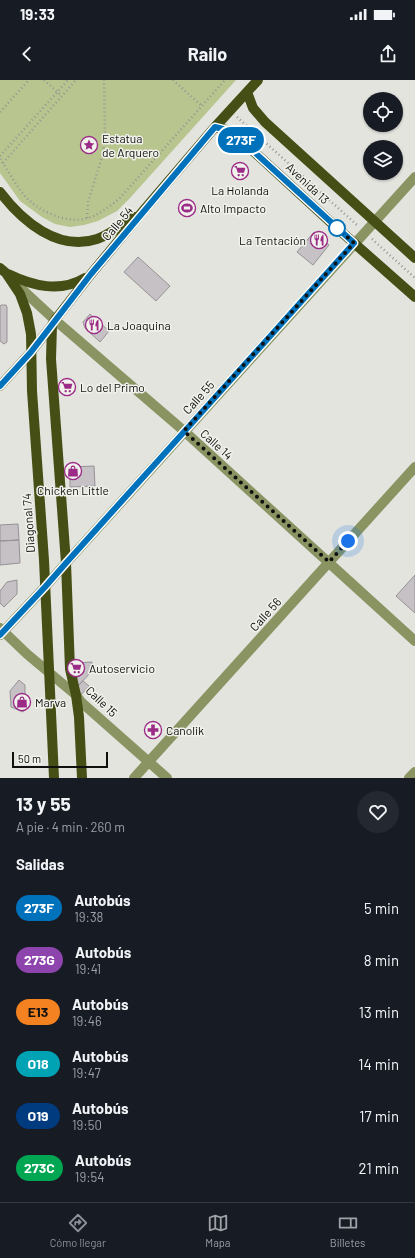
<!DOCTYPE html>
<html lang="es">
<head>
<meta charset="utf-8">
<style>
  :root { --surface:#171b24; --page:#242831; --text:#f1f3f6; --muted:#9ea1a6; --line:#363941; --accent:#8c9099 }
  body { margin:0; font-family:Barlow,sans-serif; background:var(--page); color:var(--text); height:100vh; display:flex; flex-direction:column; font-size:15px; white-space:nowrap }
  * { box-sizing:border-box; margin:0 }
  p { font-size:13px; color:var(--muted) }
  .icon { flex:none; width:22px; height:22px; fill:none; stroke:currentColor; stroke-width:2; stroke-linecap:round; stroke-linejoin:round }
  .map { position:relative; height:698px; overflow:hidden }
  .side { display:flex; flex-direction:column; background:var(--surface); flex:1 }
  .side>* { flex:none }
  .badge { padding:0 8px; border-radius:13px; font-size:14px; line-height:26px }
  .buttons { position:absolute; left:363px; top:12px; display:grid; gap:8px }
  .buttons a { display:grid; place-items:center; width:40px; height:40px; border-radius:50%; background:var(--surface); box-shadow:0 1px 3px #0004; font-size:20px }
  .scale { position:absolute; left:12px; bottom:10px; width:96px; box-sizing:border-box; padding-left:4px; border:2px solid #10100e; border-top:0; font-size:11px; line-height:14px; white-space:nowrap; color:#10100e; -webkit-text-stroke:3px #f0f2eb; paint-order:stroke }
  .you { position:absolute; width:20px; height:20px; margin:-10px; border:3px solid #fff; border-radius:50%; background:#1a73e8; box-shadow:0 0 0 6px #1a73e833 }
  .map>.badge { position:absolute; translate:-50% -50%; box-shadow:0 0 0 2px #fff }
  h2 { padding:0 16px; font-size:15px; line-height:36px }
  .round { display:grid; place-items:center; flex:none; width:42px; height:42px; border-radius:21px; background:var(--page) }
  .summary { display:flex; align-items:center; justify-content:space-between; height:68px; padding:0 16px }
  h1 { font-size:19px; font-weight:700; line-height:30px }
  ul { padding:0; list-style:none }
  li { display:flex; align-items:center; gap:12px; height:52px; padding:0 16px }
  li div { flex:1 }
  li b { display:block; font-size:15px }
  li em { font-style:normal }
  li .badge { min-width:44px; font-weight:700; text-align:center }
  .status { display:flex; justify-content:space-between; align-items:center; height:28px; padding:0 20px; background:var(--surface); direction:ltr }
  .status svg { height:11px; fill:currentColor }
  header { display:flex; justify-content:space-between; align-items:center; height:52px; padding:0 16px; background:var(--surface); font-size:18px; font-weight:700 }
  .tabs { display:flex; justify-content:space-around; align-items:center; height:56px; border-top:1px solid var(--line); background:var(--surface); font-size:11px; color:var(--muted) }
  .tabs a { display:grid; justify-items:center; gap:2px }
  .tabs .current { color:var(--accent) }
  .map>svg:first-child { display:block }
</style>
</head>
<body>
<div class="status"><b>19:33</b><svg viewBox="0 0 49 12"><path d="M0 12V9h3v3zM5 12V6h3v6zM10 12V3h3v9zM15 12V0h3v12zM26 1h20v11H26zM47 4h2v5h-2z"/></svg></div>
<header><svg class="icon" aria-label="back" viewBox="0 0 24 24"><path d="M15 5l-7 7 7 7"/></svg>Railo<svg class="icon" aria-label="share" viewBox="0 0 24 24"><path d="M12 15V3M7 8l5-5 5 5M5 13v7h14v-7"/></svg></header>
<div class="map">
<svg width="415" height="698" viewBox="0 0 415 698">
  <rect width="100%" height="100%" fill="#e3e4de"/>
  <!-- green -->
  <path fill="#b9c58f" d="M0,0H236L130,118L117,131L98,141L84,145L70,147L55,144L42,137L20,121L0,93Z"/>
  <!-- building -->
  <path fill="#c6c1c5" stroke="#969195" d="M314,152L329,165L313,185L297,172Z
    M138,177L170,206L156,221L124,192Z
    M1,225H6L7,227V262L4,264L0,261V226Z
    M90,234L109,251L100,262L85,248L83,242Z
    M94,386L95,406L70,407V387Z
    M18,444L19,460L0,461V445Z
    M19,460L20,483L0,485V461Z
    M415,495V533L396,516Z
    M17,500V514L4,527L0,523V511L7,502Z
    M92,582V591L77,607V594H75V583Z
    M19,600L25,605V629L23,632L11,627L10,611Z
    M83,601L89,606L81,615L75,609Z"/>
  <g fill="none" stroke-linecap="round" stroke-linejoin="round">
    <!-- path -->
    <path stroke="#969692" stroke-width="2.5" stroke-dasharray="1 3" stroke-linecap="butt" d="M44,0L62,16
      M173,0L202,26
      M0,32L29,0
      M237,37L357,145
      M0,76L68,0
      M0,79C8,90 15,104 24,115C31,123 39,129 49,133C79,147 95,138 119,119L225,0
      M3,83L76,0
      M87,138L88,122L103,74L105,54L104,0
      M372,159L415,198"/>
    <!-- minor -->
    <path stroke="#899462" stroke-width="10" d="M14,202L55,240L184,351L415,561
      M0,306L31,272L52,245
      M0,548L27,574L76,615L81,622L167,698
      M0,555L45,507L66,483L415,97
      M134,698L415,387
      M409,698L415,692"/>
    <!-- major -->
    <path stroke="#454e14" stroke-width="10" d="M247,12L253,28L265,42L415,178
      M215,47L227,50L239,58L337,148L415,217
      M0,112C22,141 58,172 97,159C111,154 122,145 134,137
      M0,188L6,193L20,214L27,233L31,254L32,311L44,480L54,698
      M8,194C33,206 60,213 85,198
      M82,698L79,637L76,615L70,589L66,483L51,279L52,245L55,240L91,194L144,130L215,47L258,0"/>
  </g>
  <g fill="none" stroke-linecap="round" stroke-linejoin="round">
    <!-- line casing -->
    <g stroke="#fff" stroke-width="9">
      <path id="line" d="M0,306L31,272L91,194L215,47L227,50L239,58L354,163L66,483L45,507L0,555"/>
    </g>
    <!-- line -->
    <use href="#line" stroke="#0072bc" stroke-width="6"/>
    <!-- walk -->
    <path stroke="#10100e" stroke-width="4" stroke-dasharray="0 7.2" d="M337,148L354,163L184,351L329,482L348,461"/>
  </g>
  <!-- icons -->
  <defs>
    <g id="sight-ring" transform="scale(0.9)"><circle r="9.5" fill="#f0f2eb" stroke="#9c2b88" stroke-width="1.5"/><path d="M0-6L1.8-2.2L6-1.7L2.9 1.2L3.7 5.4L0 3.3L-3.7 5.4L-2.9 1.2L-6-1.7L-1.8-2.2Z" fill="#9c2b88"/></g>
    <g id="supermarket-ring" transform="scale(0.9)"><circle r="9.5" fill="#f0f2eb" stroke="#9c2b88" stroke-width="1.5"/><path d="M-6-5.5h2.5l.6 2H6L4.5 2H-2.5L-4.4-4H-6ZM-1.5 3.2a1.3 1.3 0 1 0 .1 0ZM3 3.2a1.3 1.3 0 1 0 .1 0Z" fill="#9c2b88"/></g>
    <g id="stadium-ring" transform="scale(0.9)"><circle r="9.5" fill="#f0f2eb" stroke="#9c2b88" stroke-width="1.5"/><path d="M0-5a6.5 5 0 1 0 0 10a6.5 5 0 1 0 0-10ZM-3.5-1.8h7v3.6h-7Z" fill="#9c2b88"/></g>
    <g id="restaurant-ring" transform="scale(0.9)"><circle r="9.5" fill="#f0f2eb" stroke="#9c2b88" stroke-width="1.5"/><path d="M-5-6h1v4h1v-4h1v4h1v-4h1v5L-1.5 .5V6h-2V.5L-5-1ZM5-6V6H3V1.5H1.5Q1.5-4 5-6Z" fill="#9c2b88"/></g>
    <g id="shop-ring" transform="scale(0.9)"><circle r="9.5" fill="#f0f2eb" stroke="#9c2b88" stroke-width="1.5"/><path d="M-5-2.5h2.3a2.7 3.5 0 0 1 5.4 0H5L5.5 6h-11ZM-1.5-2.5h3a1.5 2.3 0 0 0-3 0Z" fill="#9c2b88"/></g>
    <g id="pharmacy-ring" transform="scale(0.9)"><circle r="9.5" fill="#f0f2eb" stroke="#9c2b88" stroke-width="1.5"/><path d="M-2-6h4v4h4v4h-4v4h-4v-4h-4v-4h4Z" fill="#9c2b88"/></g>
  </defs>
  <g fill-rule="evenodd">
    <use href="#sight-ring" x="89" y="65"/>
    <use href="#supermarket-ring" x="240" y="91"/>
    <use href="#stadium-ring" x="187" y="128"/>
    <use href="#restaurant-ring" x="319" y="160"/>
    <use href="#restaurant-ring" x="94" y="245"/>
    <use href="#supermarket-ring" x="67" y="307"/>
    <use href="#shop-ring" x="73" y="391"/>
    <use href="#supermarket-ring" x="76" y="588"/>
    <use href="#shop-ring" x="22" y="622"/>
    <use href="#pharmacy-ring" x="153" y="650"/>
  </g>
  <!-- markers -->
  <circle fill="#fff" stroke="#0072bc" stroke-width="2" cx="337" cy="148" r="8"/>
  <g text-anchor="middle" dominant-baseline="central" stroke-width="3" stroke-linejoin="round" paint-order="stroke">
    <!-- poi labels -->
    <g font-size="12" fill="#10100e" stroke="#f0f2eb" text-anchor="start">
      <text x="102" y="58">Estatua<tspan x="102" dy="14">de Arquero</tspan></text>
      <text x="240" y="110" text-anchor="middle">La Holanda</text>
      <text x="200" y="128">Alto Impacto</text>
      <text x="306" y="160" text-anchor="end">La Tentación</text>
      <text x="107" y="245">La Joaquina</text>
      <text x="80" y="307">Lo del Primo</text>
      <text x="73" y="410" text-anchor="middle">Chicken Little</text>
      <text x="89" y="588">Autoservicio</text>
      <text x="35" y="622">Marva</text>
      <text x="166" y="650">Canolik</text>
    </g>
    <!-- street labels -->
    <g font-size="12" fill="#10100e" stroke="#f0f2eb">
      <text transform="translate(308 103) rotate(43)">Avenida 13</text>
      <text transform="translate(117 143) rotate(-50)">Calle 54</text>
      <text transform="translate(198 317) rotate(-48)">Calle 55</text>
      <text transform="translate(217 364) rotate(42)">Calle 14</text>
      <text transform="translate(28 443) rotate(-94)">Diagonal 74</text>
      <text transform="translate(265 534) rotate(-48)">Calle 56</text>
      <text transform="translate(102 621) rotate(44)">Calle 15</text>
    </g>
  </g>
</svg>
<div class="buttons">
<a><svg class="icon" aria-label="locate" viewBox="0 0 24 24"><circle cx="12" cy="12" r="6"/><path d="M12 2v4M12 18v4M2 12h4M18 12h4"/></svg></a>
<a><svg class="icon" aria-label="layers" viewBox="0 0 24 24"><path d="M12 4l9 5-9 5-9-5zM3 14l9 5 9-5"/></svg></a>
</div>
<div class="scale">50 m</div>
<div class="you" style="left:348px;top:461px"></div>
<b class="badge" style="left:241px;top:60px;background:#0072bc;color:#fff">273F</b>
</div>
<section class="side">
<div class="summary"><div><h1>13 y 55</h1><p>A pie · 4 min · 260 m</p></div><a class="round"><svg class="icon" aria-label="heart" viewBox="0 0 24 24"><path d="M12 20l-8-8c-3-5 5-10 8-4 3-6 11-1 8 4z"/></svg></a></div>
<h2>Salidas</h2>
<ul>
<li><span class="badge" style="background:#0072bc;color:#fff">273F</span><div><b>Autobús</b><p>19:38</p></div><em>5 min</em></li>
<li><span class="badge" style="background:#8e44ad;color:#fff">273G</span><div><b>Autobús</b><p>19:41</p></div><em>8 min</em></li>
<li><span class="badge" style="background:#f58220;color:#111">E13</span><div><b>Autobús</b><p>19:46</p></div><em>13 min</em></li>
<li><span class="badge" style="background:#00a3b4;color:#fff">O18</span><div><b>Autobús</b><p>19:47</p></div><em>14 min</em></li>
<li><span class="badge" style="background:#003b80;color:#fff">O19</span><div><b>Autobús</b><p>19:50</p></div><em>17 min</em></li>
<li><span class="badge" style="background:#00a651;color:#fff">273C</span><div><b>Autobús</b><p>19:54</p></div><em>21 min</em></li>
</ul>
</section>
<nav class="tabs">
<a class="current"><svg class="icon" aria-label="directions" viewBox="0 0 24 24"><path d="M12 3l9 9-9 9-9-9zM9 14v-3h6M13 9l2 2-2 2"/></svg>Cómo llegar</a>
<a><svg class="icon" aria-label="map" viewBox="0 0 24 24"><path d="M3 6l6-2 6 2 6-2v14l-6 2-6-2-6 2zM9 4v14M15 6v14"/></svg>Mapa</a>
<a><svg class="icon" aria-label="tickets" viewBox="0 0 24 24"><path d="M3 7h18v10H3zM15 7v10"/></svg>Billetes</a>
</nav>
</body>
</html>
